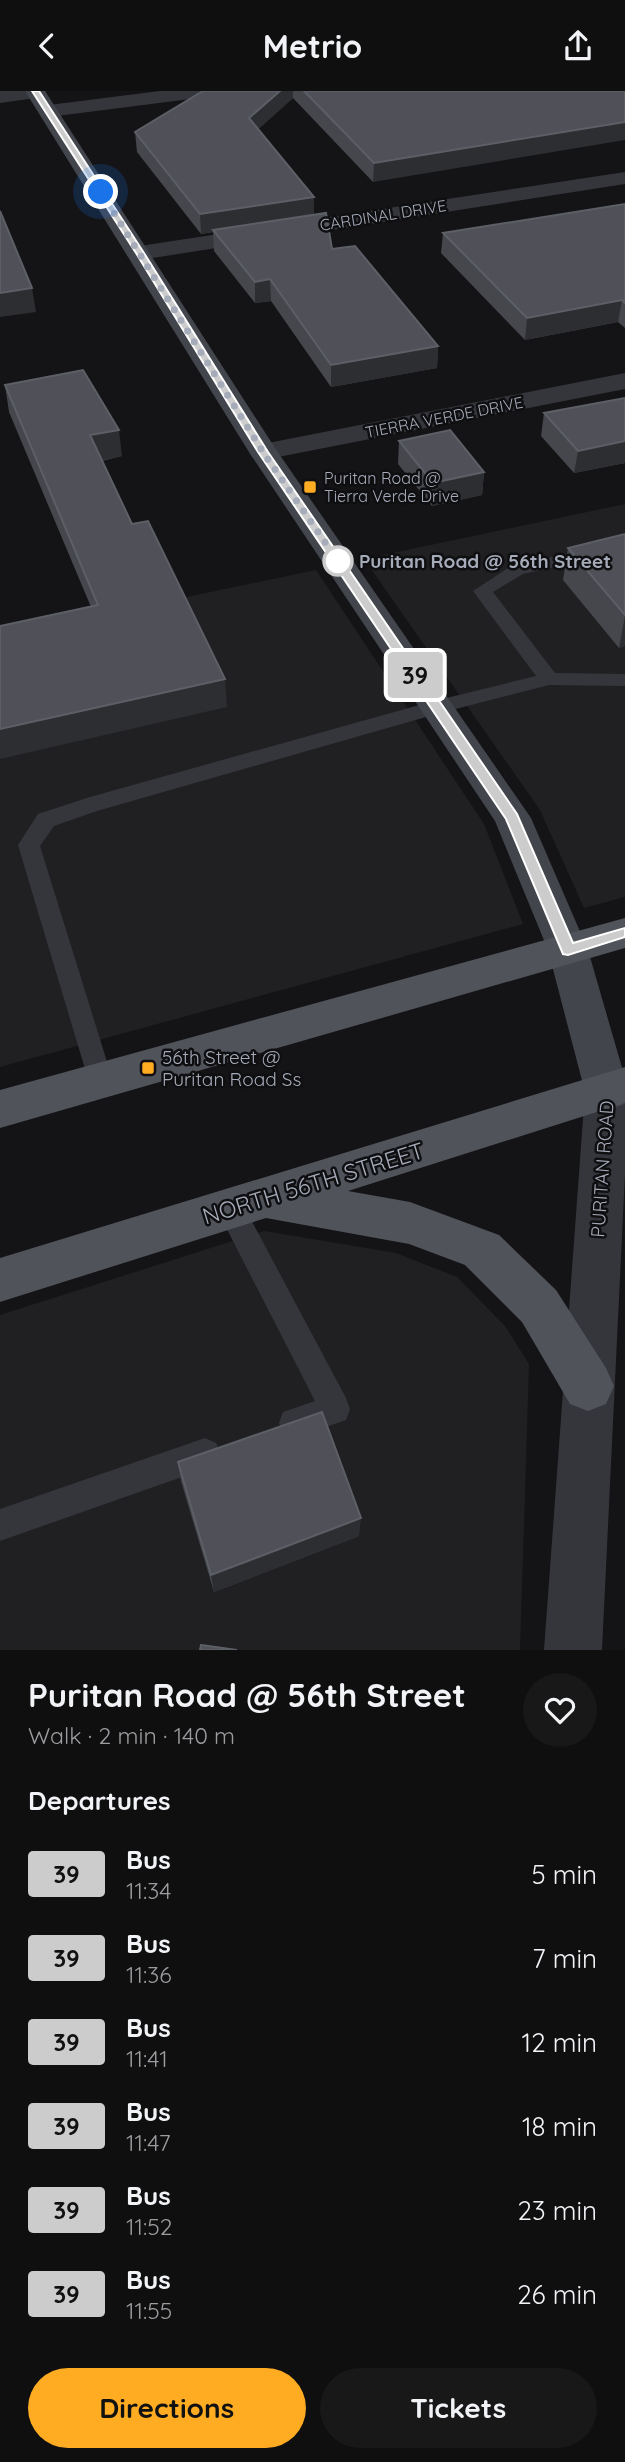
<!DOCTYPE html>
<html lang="en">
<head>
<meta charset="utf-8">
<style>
  :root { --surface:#0f0f10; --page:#181819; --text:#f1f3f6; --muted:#9b9c9f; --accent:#ffac23 }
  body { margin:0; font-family:Quicksand,sans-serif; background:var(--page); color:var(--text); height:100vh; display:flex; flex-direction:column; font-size:26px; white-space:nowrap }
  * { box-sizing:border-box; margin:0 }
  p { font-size:23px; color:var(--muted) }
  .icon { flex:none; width:38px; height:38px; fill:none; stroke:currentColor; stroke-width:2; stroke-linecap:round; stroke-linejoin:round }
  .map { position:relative; height:1559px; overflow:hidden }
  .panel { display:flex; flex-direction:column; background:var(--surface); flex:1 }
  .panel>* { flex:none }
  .badge { padding:0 14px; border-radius:5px; font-size:24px; line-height:46px }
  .you { position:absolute; width:35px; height:35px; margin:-18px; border:5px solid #fff; border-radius:50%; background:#1a73e8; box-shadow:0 0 0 10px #1a73e833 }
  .map>.badge { position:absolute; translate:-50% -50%; box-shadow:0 0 0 4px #fff }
  h2 { padding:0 28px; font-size:26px; line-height:63px }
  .round { display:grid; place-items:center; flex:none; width:74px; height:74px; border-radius:37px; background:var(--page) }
  .headline { display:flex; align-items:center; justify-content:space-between; height:119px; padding:0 28px }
  h1 { font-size:33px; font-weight:800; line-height:52px }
  .cta { display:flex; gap:14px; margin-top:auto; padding:14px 28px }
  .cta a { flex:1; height:80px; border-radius:42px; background:var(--accent); color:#111; font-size:28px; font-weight:800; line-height:80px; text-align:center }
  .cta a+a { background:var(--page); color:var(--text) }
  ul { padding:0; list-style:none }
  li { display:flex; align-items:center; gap:21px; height:84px; padding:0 28px }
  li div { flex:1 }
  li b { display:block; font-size:26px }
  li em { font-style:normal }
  li .badge { min-width:77px; font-weight:700; text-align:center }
  header { display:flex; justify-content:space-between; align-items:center; height:91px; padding:0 28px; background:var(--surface); font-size:32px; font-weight:800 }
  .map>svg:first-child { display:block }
</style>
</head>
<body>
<header><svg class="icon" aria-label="back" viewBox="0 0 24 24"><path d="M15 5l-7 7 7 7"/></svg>Metrio<svg class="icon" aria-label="share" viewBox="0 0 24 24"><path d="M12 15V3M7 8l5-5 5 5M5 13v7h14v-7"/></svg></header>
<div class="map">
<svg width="625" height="1559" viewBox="0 0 625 1559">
  <rect width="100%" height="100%" fill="#141416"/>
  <!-- built -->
  <path fill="#202023" d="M625,413V806L584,817L540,719L364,468Z
    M316,479L484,733L523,833L0,976V545Z
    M264,1140L396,1162L457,1186L505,1235L529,1273L520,1559H0V1224Z"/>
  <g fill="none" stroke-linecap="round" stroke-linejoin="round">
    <!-- lane -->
    <path fill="#35363c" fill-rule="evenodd" d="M625,450V460L523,483L493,501L555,582L625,583V595L549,594L440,622L97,720L54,735L40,755L113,990L109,998L100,1001L91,998L18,754L38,723L90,706L430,611L536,585L473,500L511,475Z
      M230,1105L240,1108L346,1307L350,1318L346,1329L294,1347L283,1343L279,1332L283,1321L315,1310L216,1117L220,1108Z
      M205,1347L216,1352L221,1363L216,1374L0,1450V1418Z"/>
    <!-- street -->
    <path fill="#35363c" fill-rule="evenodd" d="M0,0H45L46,1L36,7L0,12Z
      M160,0H216L206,6L49,26L42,24L39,20L42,16L49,14Z
      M625,81V93L140,169L132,167L128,162L132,157L140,155Z
      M625,282V298L263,369L253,367L249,361L253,355L263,353Z
      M607,983L623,988L625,993V1083L602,1559H544L585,1001L591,988Z"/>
    <!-- secondary -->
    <path fill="#43454c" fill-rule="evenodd" d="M25,0H45L277,360L531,727L588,859L625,987L623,1014L607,1019L591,1014L585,1001L548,859L495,730L249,361Z"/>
    <!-- primary -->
    <path fill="#51535b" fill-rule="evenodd" d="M625,827V857L0,1037V999Z
      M625,976V1012L348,1100L410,1111L499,1144L556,1199L606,1277L614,1295L606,1313L588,1320L570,1313L522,1231L465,1174L409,1153L266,1127L0,1211V1167Z"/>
  </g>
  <!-- wall -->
  <path fill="#45474c" d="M203,0H625L373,91L293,7L258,38L314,124L332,158L438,255L437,277L331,296L271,210L255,212L214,160L213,141L201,143L137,61L135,41Z
    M625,113V237L618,231L525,249L441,162L443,142Z
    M5,294L122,365L102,370L132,433L227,616L91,516L9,321Z
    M625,307V372L574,382L541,345L544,322Z
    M399,350L484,381L482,404L432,415L398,373Z
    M625,443V555L619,557L563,489L568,457Z
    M178,1371L359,1445L214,1501L181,1390Z"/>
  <!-- shaded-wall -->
  <path fill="#2d2e32" d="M280,0H293V7L250,46L249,27Z
    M625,31V49L373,91L374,72Z
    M314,106V126L213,139V141L201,143L200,123Z
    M270,188L271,210L255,212V191Z
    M32,197L36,221L0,226V202Z
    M622,209L618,231L525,249L527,227Z
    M438,255L437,277L331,296V274Z
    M119,339L122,365L94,371L90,344Z
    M625,350V372L574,382L578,360Z
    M484,381L482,404L432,415L433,392Z
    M625,525V555L619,557Z
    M225,588L227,616L0,668V638Z
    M361,1427L359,1445L214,1501L211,1484Z"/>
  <!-- building -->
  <path fill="#505158" stroke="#5d5f67" stroke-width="2" d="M203,0H280L249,27L314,106L200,123L135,41Z
    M304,0H625V31L374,72Z
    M625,113V212L622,209L527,227L443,142Z
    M0,120L32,197L0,202Z
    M326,122L332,158L355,155L438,255L331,274L270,188L255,191L213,139Z
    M83,279L119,339L90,344L132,433L148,430L225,588L0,638V535L98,514L5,294Z
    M625,307V350L578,360L544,322Z
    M450,339L484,381L433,392L399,350Z
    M625,443V524L568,457Z
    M322,1321L361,1427L211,1484L178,1371Z
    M201,1554L237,1559H200Z"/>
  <!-- line -->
  <path fill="#ccc" stroke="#fff" stroke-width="2" d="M32,0H39L144,162L268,361L517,723L573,852L625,837V846L568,864L563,863L506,728L258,361L136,162Z"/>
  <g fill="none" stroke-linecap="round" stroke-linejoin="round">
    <!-- walk -->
    <path stroke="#a5abb8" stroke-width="7" stroke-dasharray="0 12.6" d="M101,101L263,361L338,470"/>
  </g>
  <!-- markers -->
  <g fill="#ffac23" stroke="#0f0f11" stroke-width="2.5">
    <rect x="303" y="389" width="14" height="14" rx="3.5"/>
    <rect x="141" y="970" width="14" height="14" rx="3.5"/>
  </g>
  <circle fill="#fff" stroke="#ccc" stroke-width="3.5" cx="338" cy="470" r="14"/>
  <g text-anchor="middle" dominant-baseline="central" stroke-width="5" stroke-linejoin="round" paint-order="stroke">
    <!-- far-street labels -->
    <g font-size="16" fill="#a5abb8" stroke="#0f0f11">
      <text transform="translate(383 124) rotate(-9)">CARDINAL DRIVE</text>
      <text transform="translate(444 326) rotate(-11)">TIERRA VERDE DRIVE</text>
    </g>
    <!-- far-poi labels -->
    <g font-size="16" fill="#a5abb8" stroke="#0f0f11" text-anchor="start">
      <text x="324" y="387">Puritan Road @<tspan x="324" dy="18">Tierra Verde Drive</tspan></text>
    </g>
    <!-- stop labels -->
    <g font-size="19" font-weight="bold" fill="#a5abb8" stroke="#0f0f11" text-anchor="start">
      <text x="359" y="470">Puritan Road @ 56th Street</text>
    </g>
    <!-- poi labels -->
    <g font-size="19" fill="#a5abb8" stroke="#0f0f11" text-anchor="start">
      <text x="162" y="966">56th Street @<tspan x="162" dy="22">Puritan Road Ss</tspan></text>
    </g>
    <!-- street labels -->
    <g font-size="19" fill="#a5abb8" stroke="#0f0f11">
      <text transform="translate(602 1078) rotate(-86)">PURITAN ROAD</text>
    </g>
    <!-- near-street labels -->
    <g font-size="23" fill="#a5abb8" stroke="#0f0f11">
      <text transform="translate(313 1092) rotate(-17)">NORTH 56TH STREET</text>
    </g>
  </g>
</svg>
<div class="you" style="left:101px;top:101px"></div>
<b class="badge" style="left:415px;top:584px;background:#ccc;color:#111">39</b>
</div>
<section class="panel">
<div class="headline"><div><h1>Puritan Road @ 56th Street</h1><p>Walk · 2 min · 140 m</p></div><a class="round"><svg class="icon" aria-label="heart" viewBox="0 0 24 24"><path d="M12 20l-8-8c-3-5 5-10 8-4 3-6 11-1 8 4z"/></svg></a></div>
<h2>Departures</h2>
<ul>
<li><span class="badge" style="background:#ccc;color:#111">39</span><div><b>Bus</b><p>11:34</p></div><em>5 min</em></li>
<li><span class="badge" style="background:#ccc;color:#111">39</span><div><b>Bus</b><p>11:36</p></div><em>7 min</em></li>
<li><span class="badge" style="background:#ccc;color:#111">39</span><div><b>Bus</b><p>11:41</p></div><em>12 min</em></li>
<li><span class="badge" style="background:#ccc;color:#111">39</span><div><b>Bus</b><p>11:47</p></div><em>18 min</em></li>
<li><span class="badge" style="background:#ccc;color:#111">39</span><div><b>Bus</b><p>11:52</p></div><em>23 min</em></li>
<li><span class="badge" style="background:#ccc;color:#111">39</span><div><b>Bus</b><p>11:55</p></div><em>26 min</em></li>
</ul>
<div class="cta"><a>Directions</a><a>Tickets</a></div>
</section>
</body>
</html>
